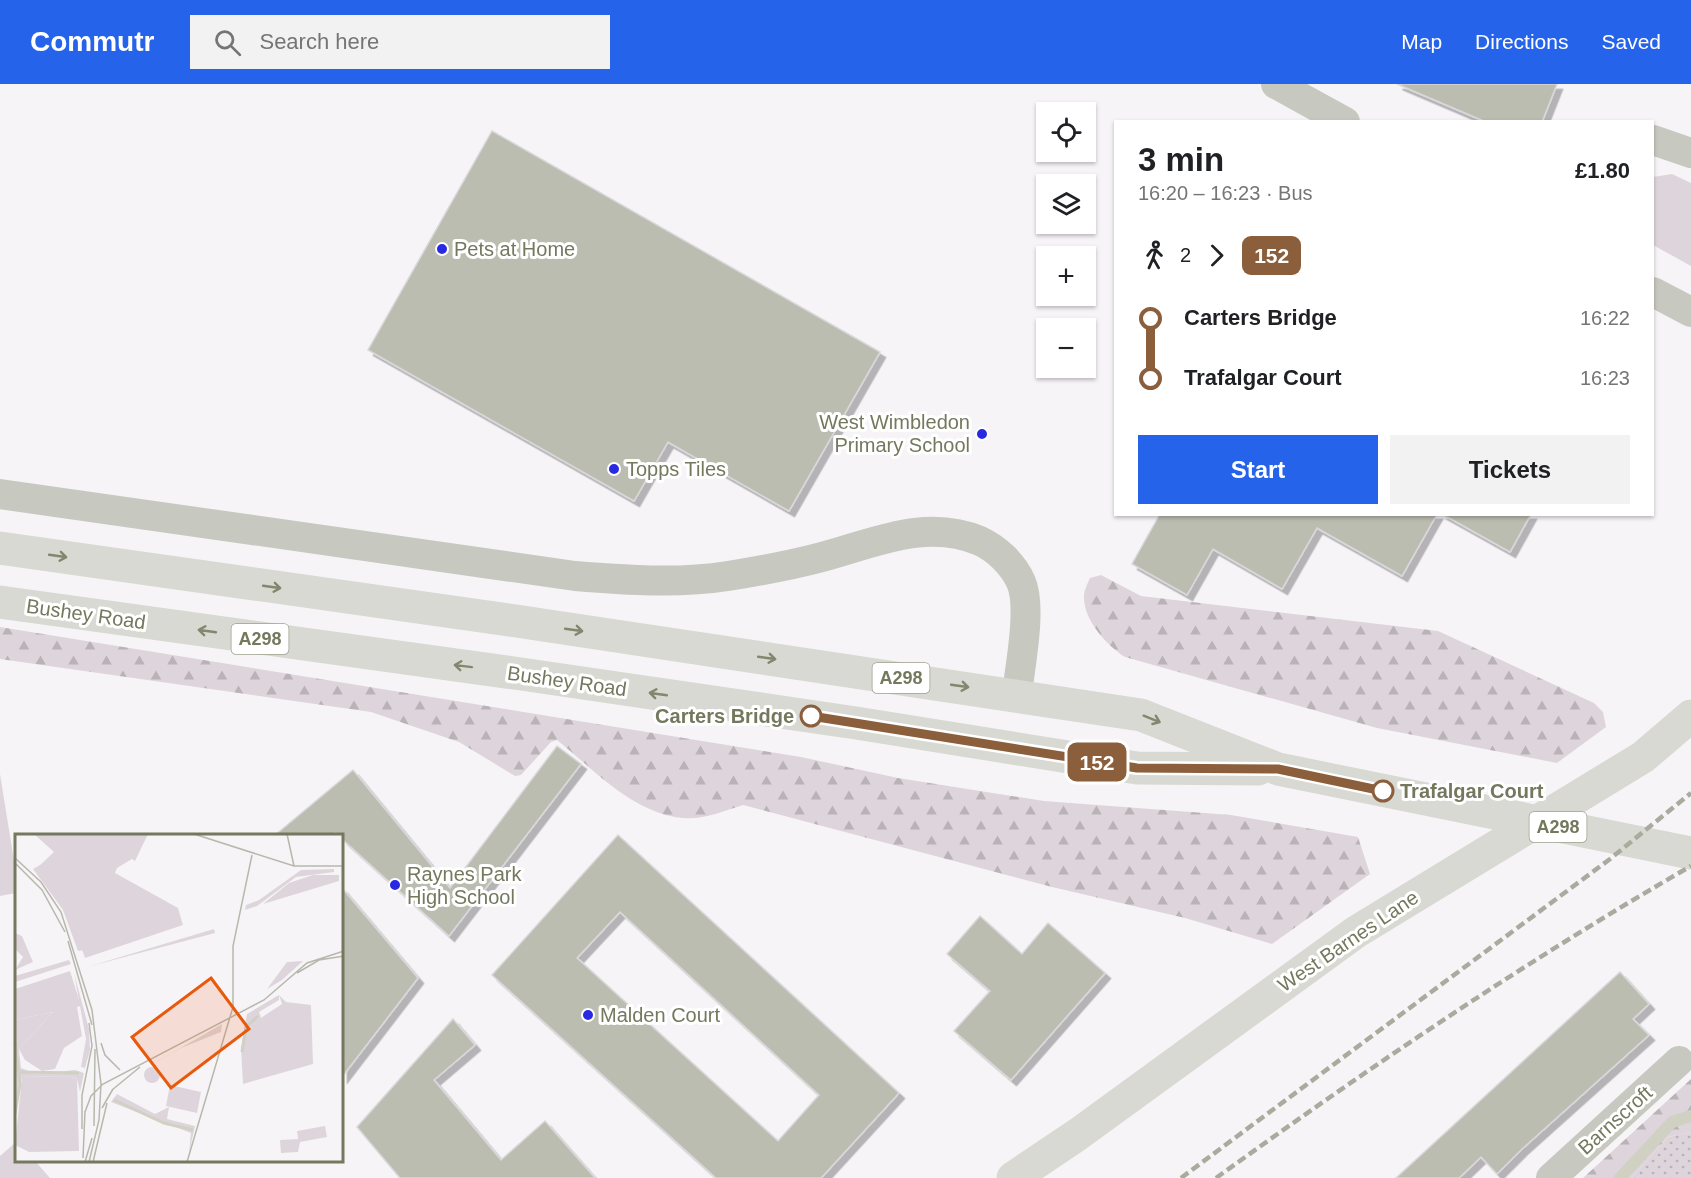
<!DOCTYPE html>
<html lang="en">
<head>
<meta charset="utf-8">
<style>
  :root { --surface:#fff; --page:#f2f2f2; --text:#202124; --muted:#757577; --accent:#2563eb }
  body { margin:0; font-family:Arial,sans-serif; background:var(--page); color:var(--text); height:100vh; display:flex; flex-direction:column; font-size:22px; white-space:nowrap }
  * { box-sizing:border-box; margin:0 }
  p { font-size:20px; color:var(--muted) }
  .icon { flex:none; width:33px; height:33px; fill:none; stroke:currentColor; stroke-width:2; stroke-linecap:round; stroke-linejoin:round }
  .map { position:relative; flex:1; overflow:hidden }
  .sheet { position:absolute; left:1114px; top:36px; width:540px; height:396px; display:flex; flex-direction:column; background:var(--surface); border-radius:0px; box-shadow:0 2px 4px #0004 }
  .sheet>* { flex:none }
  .badge { padding:0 12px; border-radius:9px; font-size:21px; line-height:39px }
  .buttons { position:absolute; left:1036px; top:18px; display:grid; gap:12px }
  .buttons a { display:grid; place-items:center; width:60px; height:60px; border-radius:0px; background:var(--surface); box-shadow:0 2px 4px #0004; font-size:30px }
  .map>.badge { position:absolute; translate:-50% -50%; box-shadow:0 0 0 3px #fff }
  .legs { display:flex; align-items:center; gap:9px; height:66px; padding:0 24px; font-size:20px }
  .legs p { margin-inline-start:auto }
  .summary { display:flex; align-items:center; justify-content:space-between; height:102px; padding:0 24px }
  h1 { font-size:33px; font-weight:600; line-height:45px }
  .cta { display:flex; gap:12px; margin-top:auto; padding:12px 24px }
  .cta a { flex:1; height:69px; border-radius:0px; background:var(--accent); color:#fff; font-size:24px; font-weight:600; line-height:69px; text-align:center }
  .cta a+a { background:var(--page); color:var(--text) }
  ul { padding:0 24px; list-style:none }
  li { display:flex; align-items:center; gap:21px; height:60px; font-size:22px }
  li i { display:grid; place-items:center; width:9px; height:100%; margin:0 8px; background:currentColor }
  li i::after { content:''; width:15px; height:15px; margin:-8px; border:4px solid; border-radius:50%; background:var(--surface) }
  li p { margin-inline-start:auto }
  li:first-child i { background:linear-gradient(#0000 50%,currentColor 0) }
  li:last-child i { background:linear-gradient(currentColor 50%,#0000 0) }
  header { display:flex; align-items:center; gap:36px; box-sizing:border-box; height:84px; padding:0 30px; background:var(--accent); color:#fff }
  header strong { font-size:28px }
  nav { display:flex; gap:33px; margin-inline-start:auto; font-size:21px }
  .search { width:420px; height:54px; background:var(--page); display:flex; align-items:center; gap:15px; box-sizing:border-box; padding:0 21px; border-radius:0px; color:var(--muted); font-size:22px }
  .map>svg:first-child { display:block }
</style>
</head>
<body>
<header>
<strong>Commutr</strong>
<div class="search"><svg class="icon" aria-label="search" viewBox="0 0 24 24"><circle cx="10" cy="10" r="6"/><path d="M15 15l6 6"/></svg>Search here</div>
<nav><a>Map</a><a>Directions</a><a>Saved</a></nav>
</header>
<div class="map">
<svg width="1691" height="1094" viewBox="0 0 1691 1094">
  <defs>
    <pattern id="forest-firs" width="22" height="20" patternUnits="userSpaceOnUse" patternTransform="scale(1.5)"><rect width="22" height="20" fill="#ded5dc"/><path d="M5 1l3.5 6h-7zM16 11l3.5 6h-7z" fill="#b9b2b6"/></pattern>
    <pattern id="park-dots" width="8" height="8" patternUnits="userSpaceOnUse" patternTransform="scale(1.5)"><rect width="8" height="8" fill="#ded5dc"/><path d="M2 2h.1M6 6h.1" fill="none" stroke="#b9b2b6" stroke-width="1.8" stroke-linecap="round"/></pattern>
    <filter id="shadow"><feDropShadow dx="5.5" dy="5.5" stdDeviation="0" flood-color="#0004"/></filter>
  </defs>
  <rect width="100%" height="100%" fill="#f7f4f7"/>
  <!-- green -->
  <path fill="#ded5dc" d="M1672,90L1691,99V182L1653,161V93Z
    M0,690L16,789V809L0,812Z
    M16,1058V1078H36L50,1094H0V1072Z"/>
  <!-- forest -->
  <path fill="url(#forest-firs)" d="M1101,491L1141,512L1438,547L1594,619L1603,628L1606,643L1557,679L1377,644L1125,573C1106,561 1083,535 1084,512C1084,506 1088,499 1090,494Z
    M0,543L801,673L898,694L1044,717L1231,731L1358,753L1370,790L1272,860L1185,834L1052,803L743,721C724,727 703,736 683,734C634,730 593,685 557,656L551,658L521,691L515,692L459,658L371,628L0,575Z
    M1691,995V1048L1668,1053L1631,1094H1583Z"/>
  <!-- park -->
  <path fill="url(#park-dots)" d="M1691,1048V1094H1631L1668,1053Z"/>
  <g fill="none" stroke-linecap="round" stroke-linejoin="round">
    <!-- stream -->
    <path stroke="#d0d0c3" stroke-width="12" d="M1620,1094L1672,1038L1691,1032"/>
  </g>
  <!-- building -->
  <path fill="#bbbdb0" stroke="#d8d7d9" stroke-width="1.5" fill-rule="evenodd" filter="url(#shadow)" d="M1397,0H1557L1542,38H1486Z
    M492,47L880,268L789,427L668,358L634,417L368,266Z
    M1160,430H1437L1402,492L1317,444L1282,505L1213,465L1187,511L1132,480Z
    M1442,430H1531L1510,468Z
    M557,662L581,680L449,852L342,755V752L335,749L333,752H274L353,686L450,804Z
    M618,751L899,1009L821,1094H716L492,891ZM620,828L819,1011L778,1057L577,874Z
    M342,804L418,894L342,993Z
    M980,832L1022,870L1048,839L1105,889L1011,996L954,947L990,907L947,870Z
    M1620,888L1649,920L1633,935L1649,951L1522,1065L1497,1090L1481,1073L1459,1094H1396Z
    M453,935L475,961L434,996L501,1076L545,1037L595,1094H400L357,1043Z"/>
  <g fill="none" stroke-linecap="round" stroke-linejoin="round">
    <!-- minor -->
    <path stroke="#c7c8c0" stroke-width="30" d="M1276,0L1345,38
      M1653,56L1691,69
      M1653,208L1691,228
      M0,410L575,492C626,496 677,500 728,492C759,487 792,481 822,473C874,459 927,434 980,457C997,465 1013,480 1021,498C1032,523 1020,582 1017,610
      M1551,1094L1679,977"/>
    <!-- secondary -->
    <path stroke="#d8d9d2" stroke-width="33" d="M1013,1094L1077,1051L1356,848L1643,673L1691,632"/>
    <!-- primary -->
    <path stroke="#d8d9d2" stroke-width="33" d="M0,464L516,537L1141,631L1278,685L1691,769
      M0,518L521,590L856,639L1137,684L1258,685"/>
    <!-- rail -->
    <path stroke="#a8ab9d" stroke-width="4.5" stroke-dasharray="9 4.5" stroke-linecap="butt" d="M1181,1094L1610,775L1691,709
      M1216,1094C1370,983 1526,877 1691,782"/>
  </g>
  <!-- one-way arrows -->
  <defs><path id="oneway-shaft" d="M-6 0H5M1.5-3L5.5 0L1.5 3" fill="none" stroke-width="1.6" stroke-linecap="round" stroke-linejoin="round" transform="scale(1.5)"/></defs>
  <g stroke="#83876f">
    <use href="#oneway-shaft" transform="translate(58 472) rotate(8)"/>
    <use href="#oneway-shaft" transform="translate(272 503) rotate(8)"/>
    <use href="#oneway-shaft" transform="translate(574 546) rotate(8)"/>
    <use href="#oneway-shaft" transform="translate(207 547) rotate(-172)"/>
    <use href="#oneway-shaft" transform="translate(767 574) rotate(8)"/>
    <use href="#oneway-shaft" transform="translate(463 582) rotate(-173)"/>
    <use href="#oneway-shaft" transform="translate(960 602) rotate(8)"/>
    <use href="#oneway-shaft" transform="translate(658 610) rotate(-172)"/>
    <use href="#oneway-shaft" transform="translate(1152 635) rotate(22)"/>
  </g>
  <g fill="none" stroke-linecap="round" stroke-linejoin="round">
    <!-- line-1 casing -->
    <g stroke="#fff" stroke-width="14">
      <path id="line-1" d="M811,632L1137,684L1278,685L1383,707"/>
    </g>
    <!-- line-1 -->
    <use href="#line-1" stroke="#8b5e3c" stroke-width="9"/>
  </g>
  <!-- markers -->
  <g fill="#2929e3" stroke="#fff" stroke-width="2">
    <circle cx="442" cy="165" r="6"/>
    <circle cx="982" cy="350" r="6"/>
    <circle cx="614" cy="385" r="6"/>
    <circle cx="395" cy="801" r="6"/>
    <circle cx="588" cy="931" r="6"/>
  </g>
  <g fill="#fff" stroke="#8b5e3c" stroke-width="3">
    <circle cx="811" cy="632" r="10"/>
    <circle cx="1383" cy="707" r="10"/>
  </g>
  <g text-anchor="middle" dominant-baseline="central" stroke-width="6" stroke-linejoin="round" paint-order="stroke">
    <!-- shield labels -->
    <g fill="#fff" stroke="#9ea18e" stroke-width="1.5">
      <rect x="231.5" y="540" width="57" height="30" rx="4.5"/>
      <rect x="872.5" y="579" width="57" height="30" rx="4.5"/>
      <rect x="1529.5" y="728" width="57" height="30" rx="4.5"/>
    </g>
    <g font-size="18" font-weight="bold" fill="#74795e">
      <text x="260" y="555">A298</text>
      <text x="901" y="594">A298</text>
      <text x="1558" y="743">A298</text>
    </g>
    <!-- poi labels -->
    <g font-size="20" fill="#74795e" stroke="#fff" text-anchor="start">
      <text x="454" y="165">Pets at Home</text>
      <text x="970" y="338" text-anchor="end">West Wimbledon<tspan x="970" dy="23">Primary School</tspan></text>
      <text x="626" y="385">Topps Tiles</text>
      <text x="407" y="790">Raynes Park<tspan x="407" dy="23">High School</tspan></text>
      <text x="600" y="931">Malden Court</text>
    </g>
    <!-- street labels -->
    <g font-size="20" fill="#74795e" stroke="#fff">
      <text transform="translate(86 530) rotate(8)">Bushey Road</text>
      <text transform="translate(567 597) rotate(8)">Bushey Road</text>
      <text transform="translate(1348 857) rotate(-34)">West Barnes Lane</text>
      <text transform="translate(1615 1036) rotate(-42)">Barnscroft</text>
    </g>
    <!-- stop labels -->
    <g font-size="20" font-weight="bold" fill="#74795e" stroke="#fff" text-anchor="end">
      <text x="794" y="632">Carters Bridge</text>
      <text x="1400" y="707" text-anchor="start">Trafalgar Court</text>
    </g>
  </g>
  <!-- overview -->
  <g transform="translate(15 750)">
    <rect width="328" height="328" fill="#f7f4f7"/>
    <path d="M199,95L200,99L72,133ZM288,127L267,146L252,155L272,128ZM55,137L66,172L62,173L67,202L49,214L40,235L27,237L10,226L4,215L38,178L0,186V155ZM129 241a8 8 0 1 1 16 0a8 8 0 1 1-16 0ZM53,242L62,245L64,317L14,318L0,311L7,243ZM155,251L186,258L182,279L151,272Z" fill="#ded5dc"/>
    <path d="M25,31L57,80L70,116L63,117L48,76L18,35ZM319,35V38L281,43L242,72L230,76L231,71L244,66L286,36ZM298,41H324V47L248,70L274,49ZM0,99L7,102L18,128L0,136L8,123L0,115ZM54,126L56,130L0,148V142ZM59,139L74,195L75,216L70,234L66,233L71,205ZM264,161V166L244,178L246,183L227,208L232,180ZM38,178L4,215L6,234L22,240L60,236L69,239L65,258L62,245L53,242L7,243L0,288V186ZM207,190L206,198L166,214L117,242ZM102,260L140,280L154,273L152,285L180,292L174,319L176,299L96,268Z" fill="#ded5dc"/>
    <path d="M19,0H133L120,27L117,25L102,34L100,39L163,74L168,91L70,124L53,75L22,34L39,18ZM264,161L271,168L296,171L298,230L228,250L226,214L232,193L267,170ZM310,292L312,303L285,308L283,318L266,319L265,306L283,305L282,297Z" fill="#ded5dc"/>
    <path fill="none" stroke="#d0d0c3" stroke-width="3" d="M0,208L5,250L0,279M227,218L231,193L243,182M4,238L64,239M99,266L149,289L178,296"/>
    <path fill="none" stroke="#b7b8ac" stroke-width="1.5" d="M179,0L279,32H329M272,0L279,32M0,24L26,48L46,78L77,176L86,250L84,286L74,328M0,29L27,56L50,98M53,107L77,191M282,139L304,126L329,122M86,209L90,221L105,236M97,256L125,233M87,274L98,255M70,278L76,262L88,250L249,166L292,129L329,117M79,292L80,215M67,295V261L77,212L74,189M68,324L70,277M70,328L77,304M78,328L92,269M172,328L218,173V112L237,21"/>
    <path fill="#e8590c" fill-opacity="0.15" stroke="#e8590c" stroke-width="3" d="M196,144L234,195L156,254L117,203Z"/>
    <rect width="328" height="328" fill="none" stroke="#74795e" stroke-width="3"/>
  </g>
</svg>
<div class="buttons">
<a><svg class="icon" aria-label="locate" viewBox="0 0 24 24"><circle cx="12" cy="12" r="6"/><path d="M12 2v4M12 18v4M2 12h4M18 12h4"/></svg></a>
<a><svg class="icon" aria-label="layers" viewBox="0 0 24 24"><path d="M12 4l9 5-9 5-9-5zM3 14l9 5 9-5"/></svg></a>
<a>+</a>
<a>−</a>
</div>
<b class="badge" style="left:1097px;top:678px;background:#8b5e3c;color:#fff">152</b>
<section class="sheet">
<div class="summary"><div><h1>3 min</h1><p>16:20 – 16:23 · Bus</p></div><b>£1.80</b></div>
<div class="legs"><svg class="icon" aria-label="walk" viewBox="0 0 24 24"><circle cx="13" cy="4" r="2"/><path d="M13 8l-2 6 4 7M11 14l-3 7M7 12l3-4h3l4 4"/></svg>2<svg class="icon" aria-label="forward" viewBox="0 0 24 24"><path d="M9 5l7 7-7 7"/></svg><b class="badge" style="background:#8b5e3c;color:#fff">152</b></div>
<ul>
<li><i style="color:#8b5e3c"></i><b>Carters Bridge</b><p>16:22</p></li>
<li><i style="color:#8b5e3c"></i><b>Trafalgar Court</b><p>16:23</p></li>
</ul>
<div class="cta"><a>Start</a><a>Tickets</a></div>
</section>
</div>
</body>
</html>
